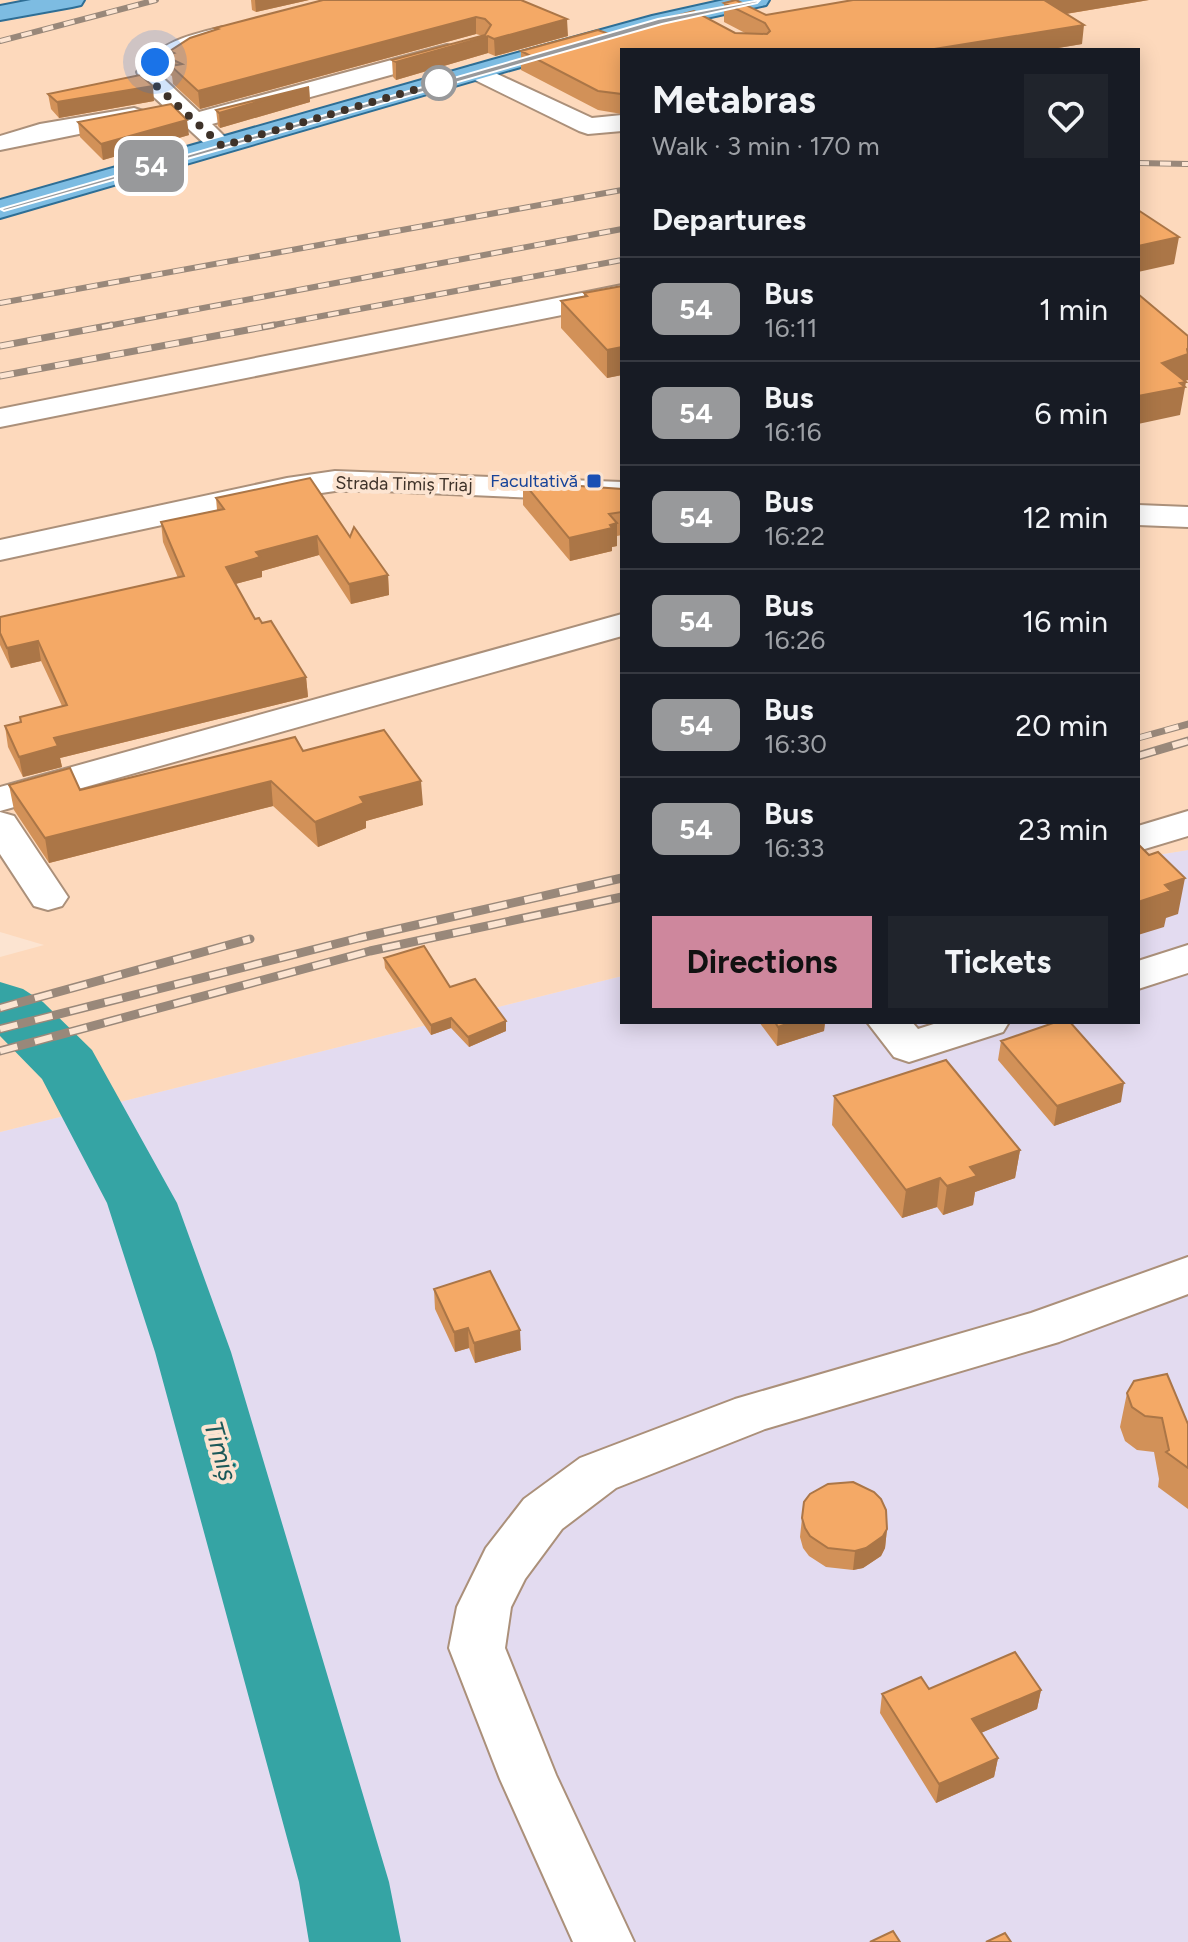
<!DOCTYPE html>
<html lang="en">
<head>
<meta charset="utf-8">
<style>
  :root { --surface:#171b24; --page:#20242c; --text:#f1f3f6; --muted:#9ea1a6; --line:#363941; --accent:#ce879d }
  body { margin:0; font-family:Figtree,sans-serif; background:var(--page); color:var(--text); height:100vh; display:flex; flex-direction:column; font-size:30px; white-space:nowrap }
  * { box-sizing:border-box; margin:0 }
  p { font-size:26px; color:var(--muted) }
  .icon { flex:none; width:44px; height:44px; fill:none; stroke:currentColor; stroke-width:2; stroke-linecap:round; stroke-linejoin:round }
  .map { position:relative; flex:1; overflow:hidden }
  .details { position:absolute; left:620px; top:48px; width:520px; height:976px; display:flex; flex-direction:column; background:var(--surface); border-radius:0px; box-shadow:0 4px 20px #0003 }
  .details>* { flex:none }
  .badge { padding:0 16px; border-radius:12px; font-size:28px; line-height:52px }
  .you { position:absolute; width:40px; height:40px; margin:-20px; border:6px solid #fff; border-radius:50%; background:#1a73e8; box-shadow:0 0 0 12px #1a73e833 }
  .map>.badge { position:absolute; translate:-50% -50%; box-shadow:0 0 0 4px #fff }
  h2 { padding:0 32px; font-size:30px; line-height:72px }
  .round { display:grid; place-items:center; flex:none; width:84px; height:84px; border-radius:0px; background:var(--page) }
  .headline { display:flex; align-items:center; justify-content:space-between; height:136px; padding:0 32px }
  h1 { font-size:38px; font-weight:700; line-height:60px }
  .action { display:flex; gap:16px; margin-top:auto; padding:16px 32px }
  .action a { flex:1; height:92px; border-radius:0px; background:var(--accent); color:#111; font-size:32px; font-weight:700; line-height:92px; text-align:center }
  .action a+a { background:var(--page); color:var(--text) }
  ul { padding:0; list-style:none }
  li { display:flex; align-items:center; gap:24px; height:104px; padding:0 32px; border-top:2px solid var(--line) }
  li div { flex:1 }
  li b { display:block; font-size:30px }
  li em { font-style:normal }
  li .badge { min-width:88px; font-weight:700; text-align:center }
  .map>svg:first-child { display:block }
</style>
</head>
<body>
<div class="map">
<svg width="1188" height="1942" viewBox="0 0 1188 1942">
  <rect width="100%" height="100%" fill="#fce4d1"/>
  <!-- industrial -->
  <path fill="#e3dbf0" d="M1188,850V1942H0V1132L622,976V1022H1138V858Z"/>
  <!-- built -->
  <path fill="#fdd9bc" d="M0,0H1188V850L1138,858V50H622V976L0,1132V957L44,945L0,932Z"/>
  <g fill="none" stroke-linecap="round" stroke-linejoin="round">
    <!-- river -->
    <path fill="#35a4a4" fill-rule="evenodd" d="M0,982L23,989L43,1002L92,1050L177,1203L231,1352L389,1882L401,1942H309L299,1882L155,1352L107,1203L42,1079L0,1036Z"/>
    <!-- minor casing -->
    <g stroke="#ab907a" stroke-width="4">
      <path id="minor" d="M223,27L231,29L235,34L231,39C206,46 179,51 161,72L164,79L199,112L447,45L456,47L459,52L456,57L212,124L228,140L224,145H206L143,87L137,72C158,42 189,35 223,27Z
        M478,65L592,118L622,115V131L588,134L579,131L469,77L466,72L469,67Z
        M134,108L143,111L147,116L143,121L0,150V136L40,124Z
        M622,285V303L0,427V409Z
        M335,471L622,482V502L382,491H335L287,498L0,560V540L287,478Z
        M1138,505L1188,507V527L1138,525Z
        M622,614V636L0,811V787Z
        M1188,811V836L1138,851V826Z
        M0,812L14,816L68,897L62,906L48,910L34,906L0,854Z
        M1188,945V973L1138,989V961Z
        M867,1022H912L918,1029L940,1022H1009L1003,1032L909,1062L894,1057Z
        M1188,1257V1294L1059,1342L765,1429L616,1488L562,1529L525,1579L511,1607L505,1648L556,1775L634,1942H573L500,1779L449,1648L457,1607L486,1548L524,1499L580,1458L735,1399L1031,1313Z"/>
    </g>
    <!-- major casing -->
    <g stroke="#2e6e95" stroke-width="4">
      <path id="major" d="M31,0H84L81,5L72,7L0,20V6Z
        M724,0H769L766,5L665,27L510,70L0,218V200L492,60L652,16Z"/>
    </g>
    <!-- minor -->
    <use href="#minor" fill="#fff" fill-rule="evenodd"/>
    <!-- major -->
    <use href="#major" fill="#7dbce2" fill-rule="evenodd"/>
    <!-- rail-far2 casing -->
    <g stroke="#99887a" stroke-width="6">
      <path id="rail-far2" d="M0,41L156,0
        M1138,163L1188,164
        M0,303L622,190
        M102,327L622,229
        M263,327L622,260"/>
    </g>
    <!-- rail-far1 casing -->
    <g stroke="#99887a" stroke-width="7">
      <path id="rail-far1" d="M0,346L112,325
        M0,376L274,325
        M1138,738L1188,724"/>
    </g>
    <!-- rail casing -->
    <g stroke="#99887a" stroke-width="9">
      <path id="rail" d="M1138,756L1188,741
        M0,1008L250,939
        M0,1029L359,938L622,878
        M0,1051L370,951L622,897"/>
    </g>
    <!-- rail-far2 -->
    <use href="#rail-far2" stroke="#fce4d1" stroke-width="4" stroke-dasharray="11" stroke-linecap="butt"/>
    <!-- rail-far1 -->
    <use href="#rail-far1" stroke="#fce4d1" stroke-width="5" stroke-dasharray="14" stroke-linecap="butt"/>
    <!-- rail -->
    <use href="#rail" stroke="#fce4d1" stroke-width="6" stroke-dasharray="18" stroke-linecap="butt"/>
  </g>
  <!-- wall -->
  <path fill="#d29158" d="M251,0H309L256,12L252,10Z
    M521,0L568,36L495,56L488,53L396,80L393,77L392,60L483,36L476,34L200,109L173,84L172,76L167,73L165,56L170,54V51L215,30V28Z
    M1149,0L1066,14L1082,44L1046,50H622V114L598,110L521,70V51L609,34H747L724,22V3L766,15Z
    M309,87L310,102L220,128L218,126L216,110Z
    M48,94L154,101L59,118L51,109Z
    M78,122L189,135L103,160L80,137Z
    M622,286V375L607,378L561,328V301L584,296V293Z
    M523,482L622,489V535L617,536V546L612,547V551L570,561L523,505Z
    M216,498L350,537L388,575L389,595L351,604L319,555L262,571V577L235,584L255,619L306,677L308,697L60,758L62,767L23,777L8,747L5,726L21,723L62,706L41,661L11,668L0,645V617L178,578L163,542L161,522L217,510Z
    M303,751L423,805L366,821V828L318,847L273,806L49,863L14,810L9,785L80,790Z
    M384,958L450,987L506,1031L469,1047L451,1028L431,1035L385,968Z
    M759,1022H825L824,1031L777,1046Z
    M1001,1041L1121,1102L1054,1126L998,1060Z
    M834,1096L1020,1150L1015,1178L975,1192L973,1205L943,1215L937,1207L902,1218L832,1125Z
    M434,1289L521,1350L475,1363L469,1348L455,1352L435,1309Z
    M1127,1393L1188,1424V1509L1158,1487L1159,1479L1154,1452L1137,1450L1125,1441L1120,1427Z
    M802,1518L887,1529L885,1548L881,1556L863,1568L853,1570L826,1567L809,1556L803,1548L800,1537Z
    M929,1689L1041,1690L1037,1709L981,1733L998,1758L994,1777L936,1803L880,1713L882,1694Z"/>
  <!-- shaded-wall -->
  <path fill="#ab7647" d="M255,0H309L256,12Z
    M1043,0H1149L1041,18Z
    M476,17V34L200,109L198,91Z
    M567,19L568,36L495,56L494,39Z
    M1084,25L1082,44L1046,50H928Z
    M488,36V53L396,80V62Z
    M153,86L154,101L59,118L57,102Z
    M309,87L310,102L220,128L219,113Z
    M187,120L189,135L103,160L101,144Z
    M1179,237L1174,264L1138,272V246Z
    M622,347V375L607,378V350Z
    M1188,348V380L1157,391L1162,363Z
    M1186,382L1180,415L1138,424V396Z
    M617,523V546L612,547V551L570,561L569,538Z
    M317,536L319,555L262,571V577L228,586L226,567L256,552Z
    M388,575L389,595L351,604L349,584Z
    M38,641L41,661L11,668L7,648Z
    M306,677L308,697L60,758L62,767L23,777L19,757L54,738Z
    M271,781L273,806L49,863L45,838Z
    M421,781L423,805L366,821V828L318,847L315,822L360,797Z
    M1185,878L1178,914L1166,918L1164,927L1138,935V902L1165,885Z
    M451,1018V1028L431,1035V1025Z
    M506,1021V1031L469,1047L468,1037Z
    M792,1022H825L824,1031L777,1046L778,1027Z
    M1124,1083L1121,1102L1054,1126L1057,1106Z
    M1020,1150L1015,1178L975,1192L973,1205L943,1215L947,1186L970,1167Z
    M940,1178L937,1207L902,1218L906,1190Z
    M468,1328L469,1348L455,1352L454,1332Z
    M520,1330L521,1350L475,1363L474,1343Z
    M887,1529L885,1548L881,1556L863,1568L853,1570L855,1551Z
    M1041,1690L1037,1709L969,1738L972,1719Z
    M998,1758L994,1777L936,1803L939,1784Z"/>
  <!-- building -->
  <path fill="#f4a966" stroke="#ab7647" stroke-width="2" d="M323,0H521L567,19L494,39L488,36L396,62L392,60L485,35L491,25L485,19L476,17L198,91L171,66L182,64L165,56L174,53L170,51L190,38L218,29L215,28Z
    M736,0L766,15L853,0H1044L1084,25L928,50H622V94L598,91L521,51L598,30L609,34L694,11L735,33L767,34L770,31L765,23L724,3Z
    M140,75L153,86L57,102L48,94Z
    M309,87L219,113L216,110Z
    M171,104L187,120L101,144L78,122Z
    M1138,210L1179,237L1138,246Z
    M622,286V347L607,350L561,301L587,296L584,293Z
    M1138,294L1188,336V348L1187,349L1188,354L1162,363L1186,382L1180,383L1185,387L1138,396Z
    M310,478L350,537L354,527L388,575L349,584L317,536L256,552L260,557L226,567L255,619L259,618L262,623L271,621L306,677L54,738L58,746L19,757L5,726L21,722L20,717L67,705L38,641L7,648L0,633V617L184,576L161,522L224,509L216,498Z
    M523,482L622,489V512L609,514L617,523L610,525L612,528L569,538Z
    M384,730L421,781L360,797L364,803L315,822L271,781L45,838L9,785L70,768L80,790L295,737L303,751Z
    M1138,844L1149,855L1158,852L1185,878L1165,885L1171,891L1138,902Z
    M424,946L450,987L475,979L506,1021L468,1037L451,1018L431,1025L384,958Z
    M775,1022H792L778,1027Z
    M1056,1022H1070L1124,1083L1057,1106L1001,1041Z
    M946,1060L1020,1150L970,1167L977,1176L947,1186L940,1178L906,1190L834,1096Z
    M490,1271L520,1330L474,1343L468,1328L454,1332L434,1289Z
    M1167,1374L1188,1424V1468L1166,1452L1169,1450L1162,1418L1145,1416L1132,1407L1127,1393L1134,1381Z
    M853,1482L874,1492L881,1499L886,1510L887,1529L883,1536L866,1548L855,1551L828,1548L810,1536L805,1528L802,1518L804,1502L810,1494L828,1484Z
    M1015,1652L1041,1690L972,1719L998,1758L939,1784L882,1694L921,1677L929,1689Z
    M893,1931L900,1942H870Z
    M1005,1933L1011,1942H986Z"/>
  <!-- line -->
  <path fill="#98999b" stroke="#fff" stroke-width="2" d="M757,3L662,24L4,211L0,209L658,19L760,0Z"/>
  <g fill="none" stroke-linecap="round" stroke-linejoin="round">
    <!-- walk -->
    <path stroke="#3e3229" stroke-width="8" stroke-dasharray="0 14.4" d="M155,62L149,72L152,82L222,146L451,79L439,83"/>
  </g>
  <!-- markers -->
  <circle fill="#fff" stroke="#98999b" stroke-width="4" cx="439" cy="83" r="16"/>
  <rect fill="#1a4fb4" stroke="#fce4d1" stroke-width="3" x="586" y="473" width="16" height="16" rx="4"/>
  <g text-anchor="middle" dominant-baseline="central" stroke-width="8" stroke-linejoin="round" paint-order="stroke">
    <!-- far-transit labels -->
    <g font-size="18" fill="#164399" stroke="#fce4d1" text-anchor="end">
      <text x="578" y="481">Facultativă</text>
    </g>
    <!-- far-street labels -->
    <g font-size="18" fill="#3e3229" stroke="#fce4d1">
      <text transform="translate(404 484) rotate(1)">Strada Timiș Triaj</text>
    </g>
    <!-- near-water labels -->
    <g font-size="26" font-style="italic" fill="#1c5959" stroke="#fce4d1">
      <text transform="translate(221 1451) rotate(74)">Timiș</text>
    </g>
  </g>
</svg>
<div class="you" style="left:155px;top:62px"></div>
<b class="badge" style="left:151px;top:166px;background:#98999b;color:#fff">54</b>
<section class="details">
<div class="headline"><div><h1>Metabras</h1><p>Walk · 3 min · 170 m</p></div><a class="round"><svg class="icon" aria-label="heart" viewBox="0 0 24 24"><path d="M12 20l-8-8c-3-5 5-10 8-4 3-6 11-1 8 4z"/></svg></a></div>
<h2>Departures</h2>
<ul>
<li><span class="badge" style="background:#98999b;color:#fff">54</span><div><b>Bus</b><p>16:11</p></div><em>1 min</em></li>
<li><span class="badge" style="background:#98999b;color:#fff">54</span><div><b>Bus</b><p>16:16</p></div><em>6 min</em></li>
<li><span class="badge" style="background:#98999b;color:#fff">54</span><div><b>Bus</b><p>16:22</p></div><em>12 min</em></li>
<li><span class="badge" style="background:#98999b;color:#fff">54</span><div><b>Bus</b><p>16:26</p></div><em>16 min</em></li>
<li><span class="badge" style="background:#98999b;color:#fff">54</span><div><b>Bus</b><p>16:30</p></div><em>20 min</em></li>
<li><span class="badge" style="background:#98999b;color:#fff">54</span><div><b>Bus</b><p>16:33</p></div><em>23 min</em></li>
</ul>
<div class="action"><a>Directions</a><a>Tickets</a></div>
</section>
</div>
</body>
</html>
